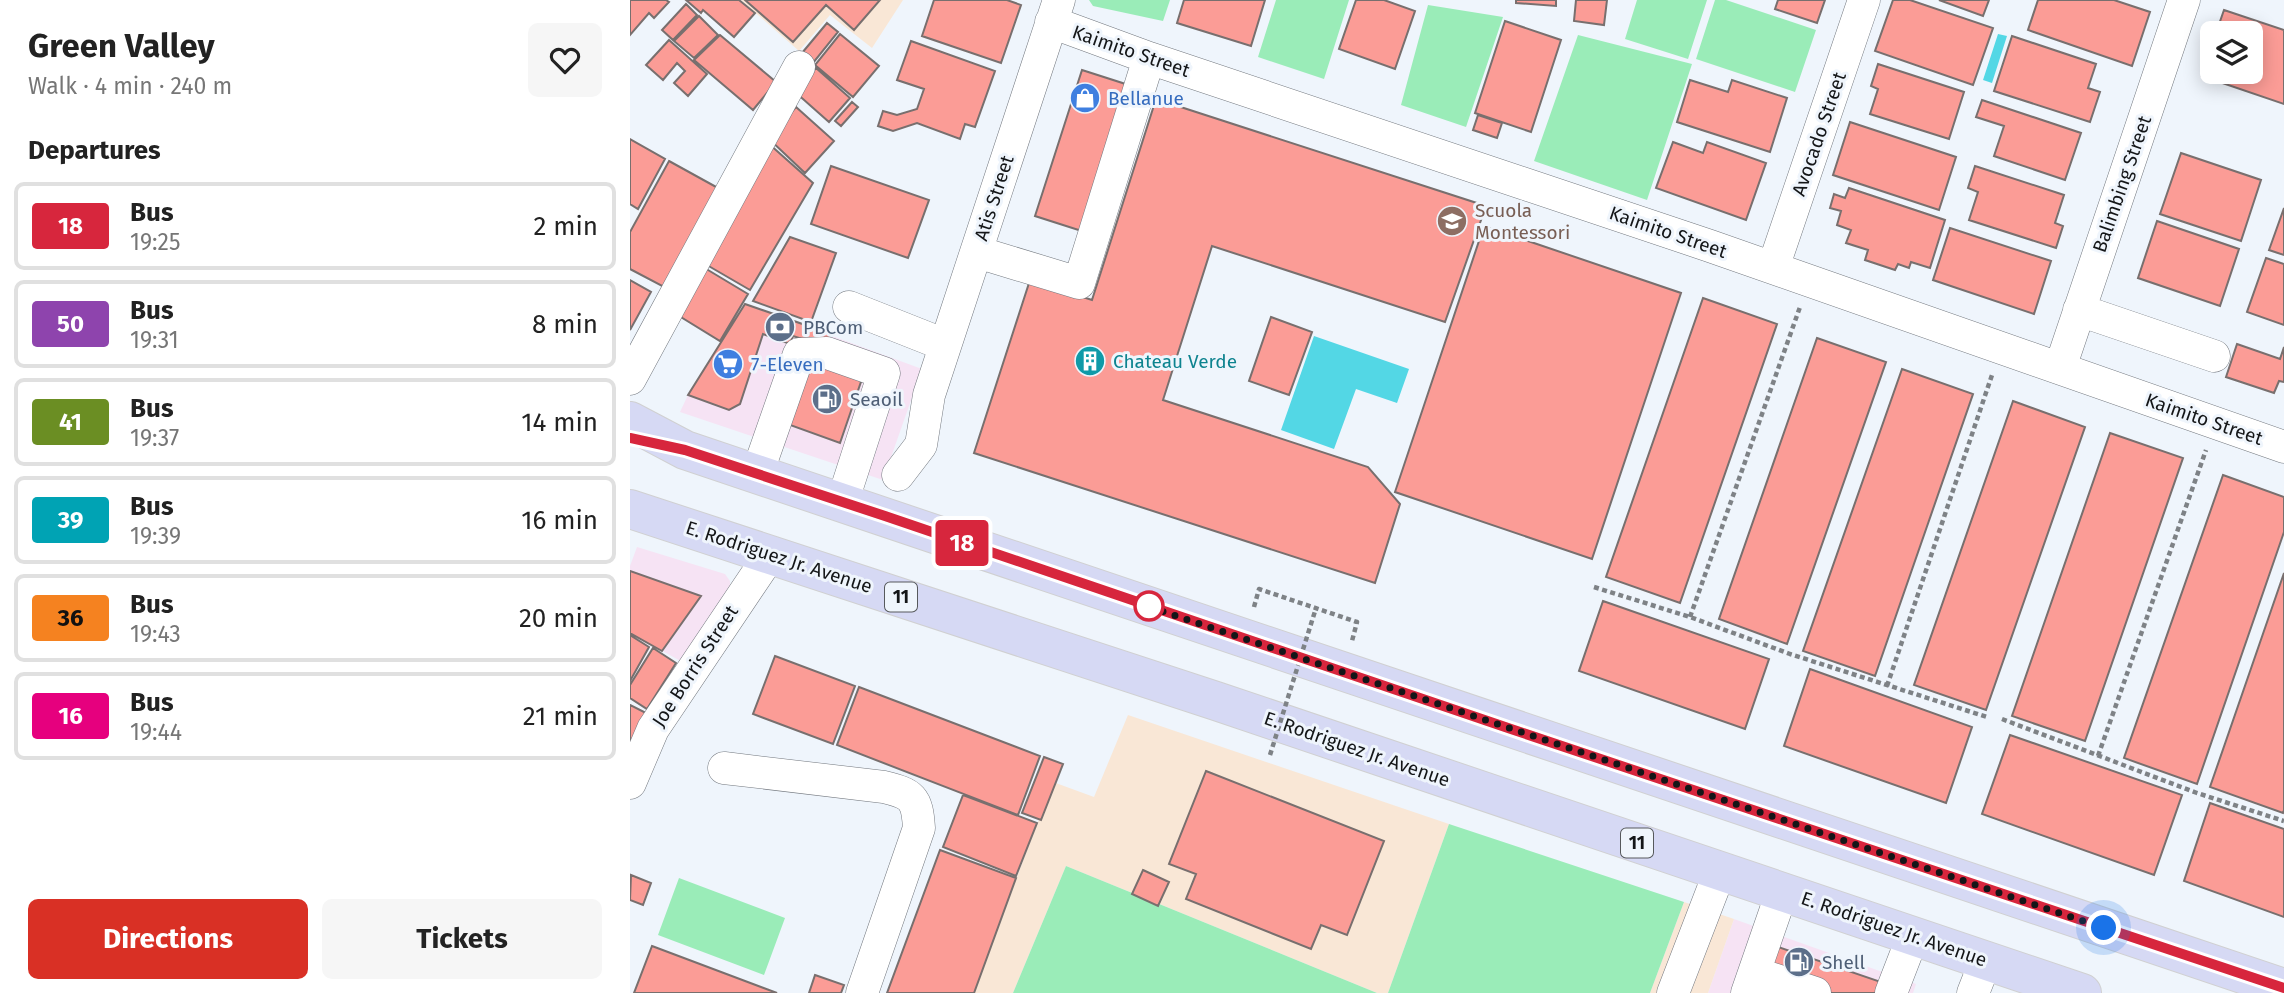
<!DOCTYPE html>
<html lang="en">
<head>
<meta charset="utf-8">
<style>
  :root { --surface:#fff; --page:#f6f6f6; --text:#222; --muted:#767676; --line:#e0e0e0; --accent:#d93025 }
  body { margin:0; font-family:"Fira Sans",sans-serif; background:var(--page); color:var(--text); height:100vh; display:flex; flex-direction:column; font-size:26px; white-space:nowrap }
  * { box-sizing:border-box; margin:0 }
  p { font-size:23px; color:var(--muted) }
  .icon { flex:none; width:38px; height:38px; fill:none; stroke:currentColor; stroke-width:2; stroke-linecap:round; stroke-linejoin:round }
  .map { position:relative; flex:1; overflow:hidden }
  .drawer { display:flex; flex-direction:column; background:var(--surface); width:630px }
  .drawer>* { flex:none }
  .badge { padding:0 14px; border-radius:5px; font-size:24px; line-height:46px }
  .buttons { position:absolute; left:1570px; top:21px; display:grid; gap:14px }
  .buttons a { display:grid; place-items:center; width:63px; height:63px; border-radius:10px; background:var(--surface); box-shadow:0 4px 18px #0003; font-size:35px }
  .you { position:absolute; width:35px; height:35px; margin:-18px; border:5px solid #fff; border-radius:50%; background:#1a73e8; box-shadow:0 0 0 10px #1a73e833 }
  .map>.badge { position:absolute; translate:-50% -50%; box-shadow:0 0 0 4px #fff }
  h2 { padding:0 28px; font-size:26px; line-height:63px }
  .round { display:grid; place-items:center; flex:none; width:74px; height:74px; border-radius:10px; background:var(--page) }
  .overview { display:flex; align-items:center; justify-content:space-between; height:119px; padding:0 28px }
  h1 { font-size:33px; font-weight:700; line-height:52px }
  .cta { display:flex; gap:14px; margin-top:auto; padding:14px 28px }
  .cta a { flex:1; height:80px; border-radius:10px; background:var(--accent); color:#fff; font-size:28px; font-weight:700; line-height:80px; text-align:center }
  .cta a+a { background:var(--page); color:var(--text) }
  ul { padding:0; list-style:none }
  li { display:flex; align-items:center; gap:21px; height:88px; margin:0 14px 10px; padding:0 14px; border:4px solid var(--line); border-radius:10px }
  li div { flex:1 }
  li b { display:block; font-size:26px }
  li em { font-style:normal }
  li .badge { min-width:77px; font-weight:700; text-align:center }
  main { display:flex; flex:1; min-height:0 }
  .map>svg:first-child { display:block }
</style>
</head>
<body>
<main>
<section class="drawer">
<div class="overview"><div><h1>Green Valley</h1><p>Walk · 4 min · 240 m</p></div><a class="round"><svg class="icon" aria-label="heart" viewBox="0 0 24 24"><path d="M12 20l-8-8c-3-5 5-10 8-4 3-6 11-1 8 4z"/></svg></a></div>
<h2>Departures</h2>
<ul>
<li><span class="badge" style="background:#d7263d;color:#fff">18</span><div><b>Bus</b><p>19:25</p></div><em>2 min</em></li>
<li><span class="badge" style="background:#8e44ad;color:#fff">50</span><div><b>Bus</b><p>19:31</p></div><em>8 min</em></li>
<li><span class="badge" style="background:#6b8e23;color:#fff">41</span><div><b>Bus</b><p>19:37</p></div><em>14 min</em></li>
<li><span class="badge" style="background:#00a3b4;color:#fff">39</span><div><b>Bus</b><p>19:39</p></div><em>16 min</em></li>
<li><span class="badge" style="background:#f58220;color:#111">36</span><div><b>Bus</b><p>19:43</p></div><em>20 min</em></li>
<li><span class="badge" style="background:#e6007e;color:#fff">16</span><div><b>Bus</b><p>19:44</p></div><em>21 min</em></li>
</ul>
<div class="cta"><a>Directions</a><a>Tickets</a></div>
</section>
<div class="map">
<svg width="1654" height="993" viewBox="0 0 1654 993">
  <rect width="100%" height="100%" fill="#eff5fc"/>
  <!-- commercial -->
  <path fill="#f6e3f4" d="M115,304L292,369L253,480L50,412L58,395Z
    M7,547L95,574L100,581V590L56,664L0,633V566Z
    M1104,919L1286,984L1283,993H1078Z"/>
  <!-- industrial -->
  <path fill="#f9e7d6" d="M111,0H273L242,48L200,15L169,51Z
    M498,715L819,824L758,993H747L436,866L383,993H343L423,782L464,797Z
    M1054,902L1104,919L1078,993H1020Z"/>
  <!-- green -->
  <path fill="#9aecb8" d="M459,0H540L533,21L463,6Z
    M646,0H719L694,79L628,57Z
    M1007,0H1077L1058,59L995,39Z
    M1085,0H1096L1186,30L1165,92L1066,59Z
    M798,5L873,17L836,127L771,105Z
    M948,35L1062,64L1017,200L904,161Z
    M819,824L1054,902L1020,993H758Z
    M436,866L747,993H383Z
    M49,878L155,918L134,975L28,935Z"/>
  <!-- water -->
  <path fill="#53d7e5" d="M1368,34L1377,36L1362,83L1353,80Z
    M684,336L779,369L767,403L726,389L704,449L651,430Z"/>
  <!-- building -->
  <path fill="#fb9c96" stroke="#786f6e" stroke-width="2" d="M0,0H36L39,2L24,18L19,13L0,35Z
    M56,0H109L125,13L104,37L73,10L71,13Z
    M115,0H250L224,30L196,5L163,42Z
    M304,0H377L391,5L371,63L292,36Z
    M554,0H635L621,46L547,23Z
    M726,0H754L785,11L765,69L709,49Z
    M886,0H926V6L886,3Z
    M946,0H977L974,25L944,21Z
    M1148,0H1195L1187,23L1145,9Z
    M1263,0H1280L1363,28L1343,85L1245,51Z
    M1309,0H1359L1353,16Z
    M1408,0H1484L1520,12L1502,66L1398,30Z
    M56,4L67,15L43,40L32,30Z
    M1594,10L1654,30V104L1572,76L1582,46V72H1620V33H1586Z
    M69,16L88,35L64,58L44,41Z
    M875,21L931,40L901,132L845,113Z
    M197,23L208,32L183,63L172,53Z
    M210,34L249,66L223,97L185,65Z
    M90,35L146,82L123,110L64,60Z
    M1382,36L1466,64L1458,88L1470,92L1460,122L1364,91Z
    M39,40L77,74L58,96L44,83L55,71L47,63L33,80L16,65Z
    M281,41L365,71L345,127L335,124L330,139L287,123L263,131L248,126L253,111L267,115L287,109L294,89L267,80Z
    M1248,64L1334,92L1319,139L1240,114L1248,89L1241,86Z
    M186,68L220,98L199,122L165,92Z
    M452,70L508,88L461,234L405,216Z
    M1060,80L1098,92L1102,80L1157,98L1140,152L1047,122Z
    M526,99L856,206L815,322L582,246L533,400L738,467L770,504L745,583L344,453L400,280L462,300Z
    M1352,100L1451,133L1435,180L1364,156L1374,126L1346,117Z
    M222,102L228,107L211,126L205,121Z
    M166,107L204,141L175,173L138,138Z
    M848,115L872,123L867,138L843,130Z
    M1220,122L1326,157L1309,210L1203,175Z
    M0,139L35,159L8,209L0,204Z
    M1043,142L1073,153L1077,142L1136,163L1116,220L1026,188Z
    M138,143L183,183L120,290L70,261Z
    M1551,153L1631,180L1611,241L1530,214Z
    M39,161L88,188L34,287L0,269V232Z
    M201,166L299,200L278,258L181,224Z
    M1345,166L1434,195L1425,223L1433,226L1426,248L1339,220L1348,192L1338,188Z
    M1219,188L1315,220L1300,268L1281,262L1279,268L1268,264L1265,270L1235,260L1238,250L1216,243L1221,230L1207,225L1211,211L1200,208L1204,194L1215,198Z
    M1654,208V255L1639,250Z
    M1527,221L1609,249L1590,306L1508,278Z
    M854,226L1051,293L962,559L765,492Z
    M1320,228L1421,261L1404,314L1303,280Z
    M160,237L206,253L181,322L123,301Z
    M1636,258L1654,264V325L1617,312Z
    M68,264L118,294L90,341L41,311Z
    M0,280L21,292L0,330Z
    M1073,298L1147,324L1050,603L976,577Z
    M115,304L201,334L197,347L163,336L160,344L133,334L110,404L99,410L58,395Z
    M641,317L682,332L659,395L619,381Z
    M1187,338L1256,362L1157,644L1089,619Z
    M1607,344L1650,359L1654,347V382L1649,381L1644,393L1596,377Z
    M184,356L234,373L210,443L160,425Z
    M1272,369L1343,394L1245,676L1173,651Z
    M1383,401L1455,427L1356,710L1284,685Z
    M1480,433L1553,458L1455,741L1382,716Z
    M1593,475L1654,497V532L1567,784L1494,758Z
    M0,571L71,596L32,651L0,633Z
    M1654,573V810L1653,813L1580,787Z
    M973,601L1139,659L1115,729L949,671Z
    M0,635L19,647L0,681Z
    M23,648L46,663L17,709L0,698V685Z
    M145,656L225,686L203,744L123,714Z
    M1180,669L1342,727L1316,803L1154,746Z
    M229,687L410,756L388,815L207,745Z
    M0,705L16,713L0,746Z
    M1380,735L1552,795L1524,875L1352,814Z
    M414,757L433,764L411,820L392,813Z
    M576,771L754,841L717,935L691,925L681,949L556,899L566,874L539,864Z
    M333,795L407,823L386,876L313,847Z
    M1580,803L1654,829V917L1554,881Z
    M310,850L386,878L344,993H257Z
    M513,870L539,882L528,906L502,894Z
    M1,875L21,883L13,905L0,900Z
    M22,946L147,993H4Z
    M1148,947L1251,982L1247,993H1133Z
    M185,975L214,985L211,993H179Z"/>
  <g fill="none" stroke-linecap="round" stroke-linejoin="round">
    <!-- minor casing -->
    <g stroke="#73787f" stroke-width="33">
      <path id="minor" d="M421,22L519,58L1080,246L1654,447
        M347,252L449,283L519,58
        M1143,268L1234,0
        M219,307L315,345
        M1449,310L1584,356
        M1430,368L1554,0
        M0,379L169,67
        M127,474L169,354L197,353L254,373L212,503
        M268,475L291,445L299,395L429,0
        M94,768L254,787C282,794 287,797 289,828L232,993
        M0,783L23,729L140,555
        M1125,973L1185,993
        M1043,993L1090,871
        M1117,993L1152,892
        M1261,993L1283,936
        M1343,993L1356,960"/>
    </g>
    <!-- major casing -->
    <g stroke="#d0d0d1" stroke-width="40">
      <path id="major" d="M0,421L55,450L1654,988
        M0,509L586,701L1452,993"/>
    </g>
    <!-- path -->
    <path stroke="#7e8286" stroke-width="4.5" stroke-dasharray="5 3.5" stroke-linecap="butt" d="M964,587L1060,617L1160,654L1357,717
      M624,607L629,589L727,622L722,641
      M1060,617L1170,307
      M1257,686L1362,375
      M1372,719L1567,793L1654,821
      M1468,756L1576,450"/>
    <!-- minor -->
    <use href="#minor" stroke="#fff" stroke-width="32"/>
    <!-- major -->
    <use href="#major" stroke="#d6d9f4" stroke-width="38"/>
    <!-- path-bridge -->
    <path stroke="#7e8286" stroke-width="4.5" stroke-dasharray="5 3.5" stroke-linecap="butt" d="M640,755L686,608"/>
  </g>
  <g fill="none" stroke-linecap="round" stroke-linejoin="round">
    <!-- line casing -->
    <g stroke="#fff" stroke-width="16">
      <path id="line" d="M0,438L55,450L255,516L881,729L1654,988"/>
    </g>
    <!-- line -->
    <use href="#line" stroke="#d7263d" stroke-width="10"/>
    <!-- walk -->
    <path stroke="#141618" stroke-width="7" stroke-dasharray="0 12.6" d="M519,606L508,603L1474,928"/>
  </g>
  <!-- icons -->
  <defs>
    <g id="shop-disc" transform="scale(1.575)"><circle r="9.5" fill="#3f7fe0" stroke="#eff5fc"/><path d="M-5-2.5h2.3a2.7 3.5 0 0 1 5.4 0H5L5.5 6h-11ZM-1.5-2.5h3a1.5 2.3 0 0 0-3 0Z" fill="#fff"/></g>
    <g id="school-disc" transform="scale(1.575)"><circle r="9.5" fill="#8d6e63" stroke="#eff5fc"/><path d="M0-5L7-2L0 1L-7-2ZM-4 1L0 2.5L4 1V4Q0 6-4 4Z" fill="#fff"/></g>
    <g id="bank-disc" transform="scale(1.575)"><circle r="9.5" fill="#5c6f8a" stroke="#eff5fc"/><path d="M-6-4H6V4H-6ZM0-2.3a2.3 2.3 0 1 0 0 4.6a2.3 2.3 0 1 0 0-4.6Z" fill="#fff"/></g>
    <g id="building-disc" transform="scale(1.575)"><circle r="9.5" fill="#0f9aa8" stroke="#eff5fc"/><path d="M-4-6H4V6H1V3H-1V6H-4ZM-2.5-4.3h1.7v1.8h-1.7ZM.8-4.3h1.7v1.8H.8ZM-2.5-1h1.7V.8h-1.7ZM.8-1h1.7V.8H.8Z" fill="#fff"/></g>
    <g id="supermarket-disc" transform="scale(1.575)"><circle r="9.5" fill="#3f7fe0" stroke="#eff5fc"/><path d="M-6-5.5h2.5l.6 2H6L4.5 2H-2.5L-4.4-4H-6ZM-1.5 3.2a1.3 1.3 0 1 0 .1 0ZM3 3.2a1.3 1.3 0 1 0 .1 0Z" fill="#fff"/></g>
    <g id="fuel-disc" transform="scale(1.575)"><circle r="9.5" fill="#5c6f8a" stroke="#eff5fc"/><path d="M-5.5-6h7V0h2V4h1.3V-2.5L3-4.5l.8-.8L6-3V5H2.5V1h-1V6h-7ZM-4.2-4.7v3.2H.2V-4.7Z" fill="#fff"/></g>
  </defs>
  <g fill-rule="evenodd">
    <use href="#shop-disc" x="455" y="98"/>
    <use href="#school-disc" x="822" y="221"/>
    <use href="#bank-disc" x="150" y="327"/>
    <use href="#building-disc" x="460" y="361"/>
    <use href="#supermarket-disc" x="98" y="364"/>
    <use href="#fuel-disc" x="197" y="399"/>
    <use href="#fuel-disc" x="1169" y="962"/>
  </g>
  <!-- markers -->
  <circle fill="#fff" stroke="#d7263d" stroke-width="3.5" cx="519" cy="606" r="14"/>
  <g text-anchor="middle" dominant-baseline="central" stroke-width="6" stroke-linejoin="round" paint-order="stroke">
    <!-- shield labels -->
    <g fill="#eff5fc" stroke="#56595c" stroke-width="2">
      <rect x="255" y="582.5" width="32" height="29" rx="5"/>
      <rect x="991" y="828.5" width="32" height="29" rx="5"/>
    </g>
    <g font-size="18" font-weight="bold" fill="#141618">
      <text x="271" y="597">11</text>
      <text x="1007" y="843">11</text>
    </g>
    <!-- street labels -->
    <g font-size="19" fill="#141618" stroke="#eff5fc">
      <text transform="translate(501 51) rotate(19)">Kaimito Street</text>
      <text transform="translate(1189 134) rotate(-71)">Avocado Street</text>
      <text transform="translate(1492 184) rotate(-71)">Balimbing Street</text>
      <text transform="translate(364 198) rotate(-72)">Atis Street</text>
      <text transform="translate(1038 232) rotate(19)">Kaimito Street</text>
      <text transform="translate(1574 419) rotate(19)">Kaimito Street</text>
      <text transform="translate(149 557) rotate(18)">E. Rodriguez Jr. Avenue</text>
      <text transform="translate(65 666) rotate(-57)">Joe Borris Street</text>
      <text transform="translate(727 749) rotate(19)">E. Rodriguez Jr. Avenue</text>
      <text transform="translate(1264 929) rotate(19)">E. Rodriguez Jr. Avenue</text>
    </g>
    <!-- shop labels -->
    <g font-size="19" fill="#366cbe" stroke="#eff5fc" text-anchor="start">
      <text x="478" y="98">Bellanue</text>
      <text x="121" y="364">7-Eleven</text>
    </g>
    <!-- education labels -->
    <g font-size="19" fill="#785e54" stroke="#eff5fc" text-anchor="start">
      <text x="845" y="210">Scuola<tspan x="845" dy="22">Montessori</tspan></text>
    </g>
    <!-- service labels -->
    <g font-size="19" fill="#4e5e75" stroke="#eff5fc" text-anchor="start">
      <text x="173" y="327">PBCom</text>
      <text x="220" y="399">Seaoil</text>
      <text x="1192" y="962">Shell</text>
    </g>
    <!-- culture labels -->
    <g font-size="19" fill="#0d838f" stroke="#eff5fc" text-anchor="start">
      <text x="483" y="361">Chateau Verde</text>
    </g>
  </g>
</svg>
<div class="buttons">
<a><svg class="icon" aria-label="layers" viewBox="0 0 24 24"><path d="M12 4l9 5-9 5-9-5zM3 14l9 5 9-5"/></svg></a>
</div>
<div class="you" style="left:1474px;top:928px"></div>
<b class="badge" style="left:332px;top:543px;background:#d7263d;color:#fff">18</b>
</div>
</main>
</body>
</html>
